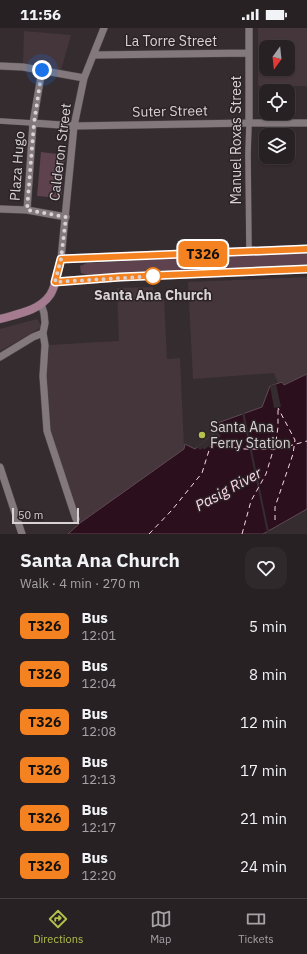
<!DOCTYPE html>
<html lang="en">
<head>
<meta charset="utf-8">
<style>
  :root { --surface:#282124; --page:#30292c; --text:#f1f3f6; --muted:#a5a3a6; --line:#443e41; --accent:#b3c24b }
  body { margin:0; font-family:"IBM Plex Sans",sans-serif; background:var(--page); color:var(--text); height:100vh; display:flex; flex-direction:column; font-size:15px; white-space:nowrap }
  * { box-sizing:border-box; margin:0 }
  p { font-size:13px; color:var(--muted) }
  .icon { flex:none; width:22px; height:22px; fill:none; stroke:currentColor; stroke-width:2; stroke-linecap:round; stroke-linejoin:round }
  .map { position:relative; height:506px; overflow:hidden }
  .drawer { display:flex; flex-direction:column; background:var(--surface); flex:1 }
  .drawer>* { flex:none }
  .badge { padding:0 8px; border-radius:6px; font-size:14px; line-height:26px }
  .needle { width:26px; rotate:195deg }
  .buttons { position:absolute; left:259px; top:12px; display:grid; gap:8px }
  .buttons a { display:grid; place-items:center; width:36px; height:36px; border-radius:8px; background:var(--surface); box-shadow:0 1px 3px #0004,0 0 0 1px var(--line); font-size:20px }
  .scale { position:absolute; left:12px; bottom:10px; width:67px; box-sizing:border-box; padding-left:4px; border:2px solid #d8d2d4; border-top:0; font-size:11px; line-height:14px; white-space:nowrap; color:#d8d2d4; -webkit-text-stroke:3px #2b2326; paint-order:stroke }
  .you { position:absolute; width:20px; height:20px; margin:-10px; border:3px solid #fff; border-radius:50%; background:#1a73e8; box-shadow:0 0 0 6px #1a73e833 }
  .map>.badge { position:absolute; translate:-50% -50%; box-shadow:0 0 0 2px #fff }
  .round { display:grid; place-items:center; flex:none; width:42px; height:42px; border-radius:12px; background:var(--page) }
  .summary { display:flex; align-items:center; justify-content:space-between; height:68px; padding:0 20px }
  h1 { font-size:19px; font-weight:700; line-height:30px }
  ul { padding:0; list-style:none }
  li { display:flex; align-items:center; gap:12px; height:48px; padding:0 20px }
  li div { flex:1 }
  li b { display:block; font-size:15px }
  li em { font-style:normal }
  li .badge { min-width:44px; font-weight:700; text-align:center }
  .status { display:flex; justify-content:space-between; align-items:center; height:28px; padding:0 20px; background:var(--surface); direction:ltr }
  .status svg { height:11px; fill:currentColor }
  .menu { display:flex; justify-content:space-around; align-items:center; height:56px; border-top:1px solid var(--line); background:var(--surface); font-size:11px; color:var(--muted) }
  .menu a { display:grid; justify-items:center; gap:2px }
  .menu .selected { color:var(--accent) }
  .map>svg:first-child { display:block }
</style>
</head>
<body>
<div class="status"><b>11:56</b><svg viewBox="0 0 49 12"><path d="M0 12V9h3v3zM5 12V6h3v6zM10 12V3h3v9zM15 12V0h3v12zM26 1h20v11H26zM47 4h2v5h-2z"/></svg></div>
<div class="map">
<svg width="307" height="506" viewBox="0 0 307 506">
  <rect width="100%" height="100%" fill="#352c30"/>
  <!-- built -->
  <path fill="#45363c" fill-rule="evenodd" d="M258,0H307V58H258ZM266,19H288V41H266Z
    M24,3L71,7L61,42L23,35Z
    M307,249V346L283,357L282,354L278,355L274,345L193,351L188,254Z
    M153,259L154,271H164L167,331L180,330L184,421L80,495L50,402L47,348L49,317L119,313L117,260Z
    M37,291L42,299L0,323V301Z"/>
  <!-- green -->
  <path fill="#5e424e" d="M41,124L65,127L61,170L37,168Z
    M274,225H307V237L87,247L81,245L80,238L87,235Z"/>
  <!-- water -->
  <path fill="#2c0f1d" stroke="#604a54" d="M307,346V481L263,506H68L80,495L184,421L185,416L195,421L217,403L212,397L262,379L270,358L282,354L284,357Z"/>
  <!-- pier -->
  <path fill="#352c30" d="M276,356L281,379L274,380L270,358Z
    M244,384L269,504H267L242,385Z
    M217,403L221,408L204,422L203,420L200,422L197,419Z"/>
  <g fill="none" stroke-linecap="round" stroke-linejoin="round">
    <!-- ferry -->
    <path stroke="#fcd5e6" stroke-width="1" stroke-dasharray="5 4" stroke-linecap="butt" d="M275,492V479L293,426L295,412L278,380
      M149,506L172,482L202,445L211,416L244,421H278L307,413
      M242,506L251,473L266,446L276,413L278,399V380"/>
    <!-- pedestrian casing -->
    <g stroke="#514a4d" stroke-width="6">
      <path id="pedestrian" d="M0,93L33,95
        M249,95L248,126L249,224"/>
    </g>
    <!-- minor casing -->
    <g stroke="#514a4d" stroke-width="8">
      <path id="minor" d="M249,0V95
        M94,27L249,25
        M0,38L23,39L84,50
        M33,95L74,98L249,95H307
        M0,181L27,182L66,189
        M27,182L33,95L42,42
        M61,231L74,98L84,50L104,0
        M41,276L44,285L45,295L43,305L45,317L43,348L47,403L76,491
        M0,329L33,309L43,305
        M0,439L22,506"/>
    </g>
    <!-- secondary casing -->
    <g stroke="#514a4d" stroke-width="9">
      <path id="secondary" d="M55,254L120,249L307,241
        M0,291C17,286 39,283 50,267C56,259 58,241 61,231L307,221"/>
    </g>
    <!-- pedestrian -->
    <use href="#pedestrian" stroke="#83797d" stroke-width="5.5"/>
    <!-- minor -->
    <use href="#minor" stroke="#83797d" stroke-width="7"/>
    <!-- secondary -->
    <use href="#secondary" stroke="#a57b8f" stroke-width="8"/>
  </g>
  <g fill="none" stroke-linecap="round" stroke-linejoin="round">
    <!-- line casing -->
    <g stroke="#fff" stroke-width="9">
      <path id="line" d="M307,221L61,231L55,254L120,249L307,241"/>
    </g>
    <!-- line -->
    <use href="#line" stroke="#f58220" stroke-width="6"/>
    <!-- walk -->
    <path stroke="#d8d2d4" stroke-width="4" stroke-dasharray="0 7.2" d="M42,42L34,95L27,182L66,189L61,231L55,254L158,248H153"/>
  </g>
  <!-- markers -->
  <circle fill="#fff" stroke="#f58220" stroke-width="2" cx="153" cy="248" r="8"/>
  <circle fill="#b3c24b" stroke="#2b2326" stroke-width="1.5" cx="202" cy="407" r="4"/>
  <g text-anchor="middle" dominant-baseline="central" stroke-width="3" stroke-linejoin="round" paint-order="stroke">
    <!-- street labels -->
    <g font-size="14" fill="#d8d2d4" stroke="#2b2326">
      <text x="171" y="13">La Torre Street</text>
      <text transform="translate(170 83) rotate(-1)">Suter Street</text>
      <text transform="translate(236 112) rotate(-90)">Manuel Roxas Street</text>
      <text transform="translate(60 124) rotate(-83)">Calderon Street</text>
      <text transform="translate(17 138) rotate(-86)">Plaza Hugo</text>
    </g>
    <!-- stop labels -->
    <g font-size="14" font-weight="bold" fill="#d8d2d4" stroke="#2b2326">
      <text x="153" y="267">Santa Ana Church</text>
    </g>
    <!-- poi labels -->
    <g font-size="14" fill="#d8d2d4" stroke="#2b2326" text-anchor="start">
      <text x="210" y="399">Santa Ana<tspan x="210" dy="16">Ferry Station</tspan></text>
    </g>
    <!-- water labels -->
    <g font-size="15" font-style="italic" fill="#fcd5e6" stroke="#2b2326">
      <text transform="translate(228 461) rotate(-29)">Pasig River</text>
    </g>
  </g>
</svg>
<div class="buttons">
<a><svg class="needle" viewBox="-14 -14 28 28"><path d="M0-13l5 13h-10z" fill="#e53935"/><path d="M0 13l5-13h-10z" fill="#a5a3a6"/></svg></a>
<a><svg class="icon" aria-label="locate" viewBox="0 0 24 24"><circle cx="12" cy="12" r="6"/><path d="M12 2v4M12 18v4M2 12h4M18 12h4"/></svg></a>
<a><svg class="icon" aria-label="layers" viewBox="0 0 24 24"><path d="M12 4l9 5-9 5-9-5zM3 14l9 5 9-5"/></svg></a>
</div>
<div class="scale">50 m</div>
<div class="you" style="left:42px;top:42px"></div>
<b class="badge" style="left:203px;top:226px;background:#f58220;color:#111">T326</b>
</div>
<section class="drawer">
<div class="summary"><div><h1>Santa Ana Church</h1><p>Walk · 4 min · 270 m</p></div><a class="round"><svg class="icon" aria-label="heart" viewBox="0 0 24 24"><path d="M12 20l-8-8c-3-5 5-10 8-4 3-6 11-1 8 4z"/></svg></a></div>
<ul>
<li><span class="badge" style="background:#f58220;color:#111">T326</span><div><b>Bus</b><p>12:01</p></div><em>5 min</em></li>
<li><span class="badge" style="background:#f58220;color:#111">T326</span><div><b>Bus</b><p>12:04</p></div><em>8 min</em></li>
<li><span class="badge" style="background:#f58220;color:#111">T326</span><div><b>Bus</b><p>12:08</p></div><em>12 min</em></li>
<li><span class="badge" style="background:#f58220;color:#111">T326</span><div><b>Bus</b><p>12:13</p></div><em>17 min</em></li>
<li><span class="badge" style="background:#f58220;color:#111">T326</span><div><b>Bus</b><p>12:17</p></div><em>21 min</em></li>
<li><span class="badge" style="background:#f58220;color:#111">T326</span><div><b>Bus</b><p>12:20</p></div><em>24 min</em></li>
</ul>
</section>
<nav class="menu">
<a class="selected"><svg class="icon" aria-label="directions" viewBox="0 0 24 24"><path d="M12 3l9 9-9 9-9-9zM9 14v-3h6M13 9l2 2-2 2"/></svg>Directions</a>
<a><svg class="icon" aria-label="map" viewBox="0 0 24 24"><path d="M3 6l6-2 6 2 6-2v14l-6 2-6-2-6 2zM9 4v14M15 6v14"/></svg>Map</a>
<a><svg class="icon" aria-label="tickets" viewBox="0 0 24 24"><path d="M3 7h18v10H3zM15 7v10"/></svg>Tickets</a>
</nav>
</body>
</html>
